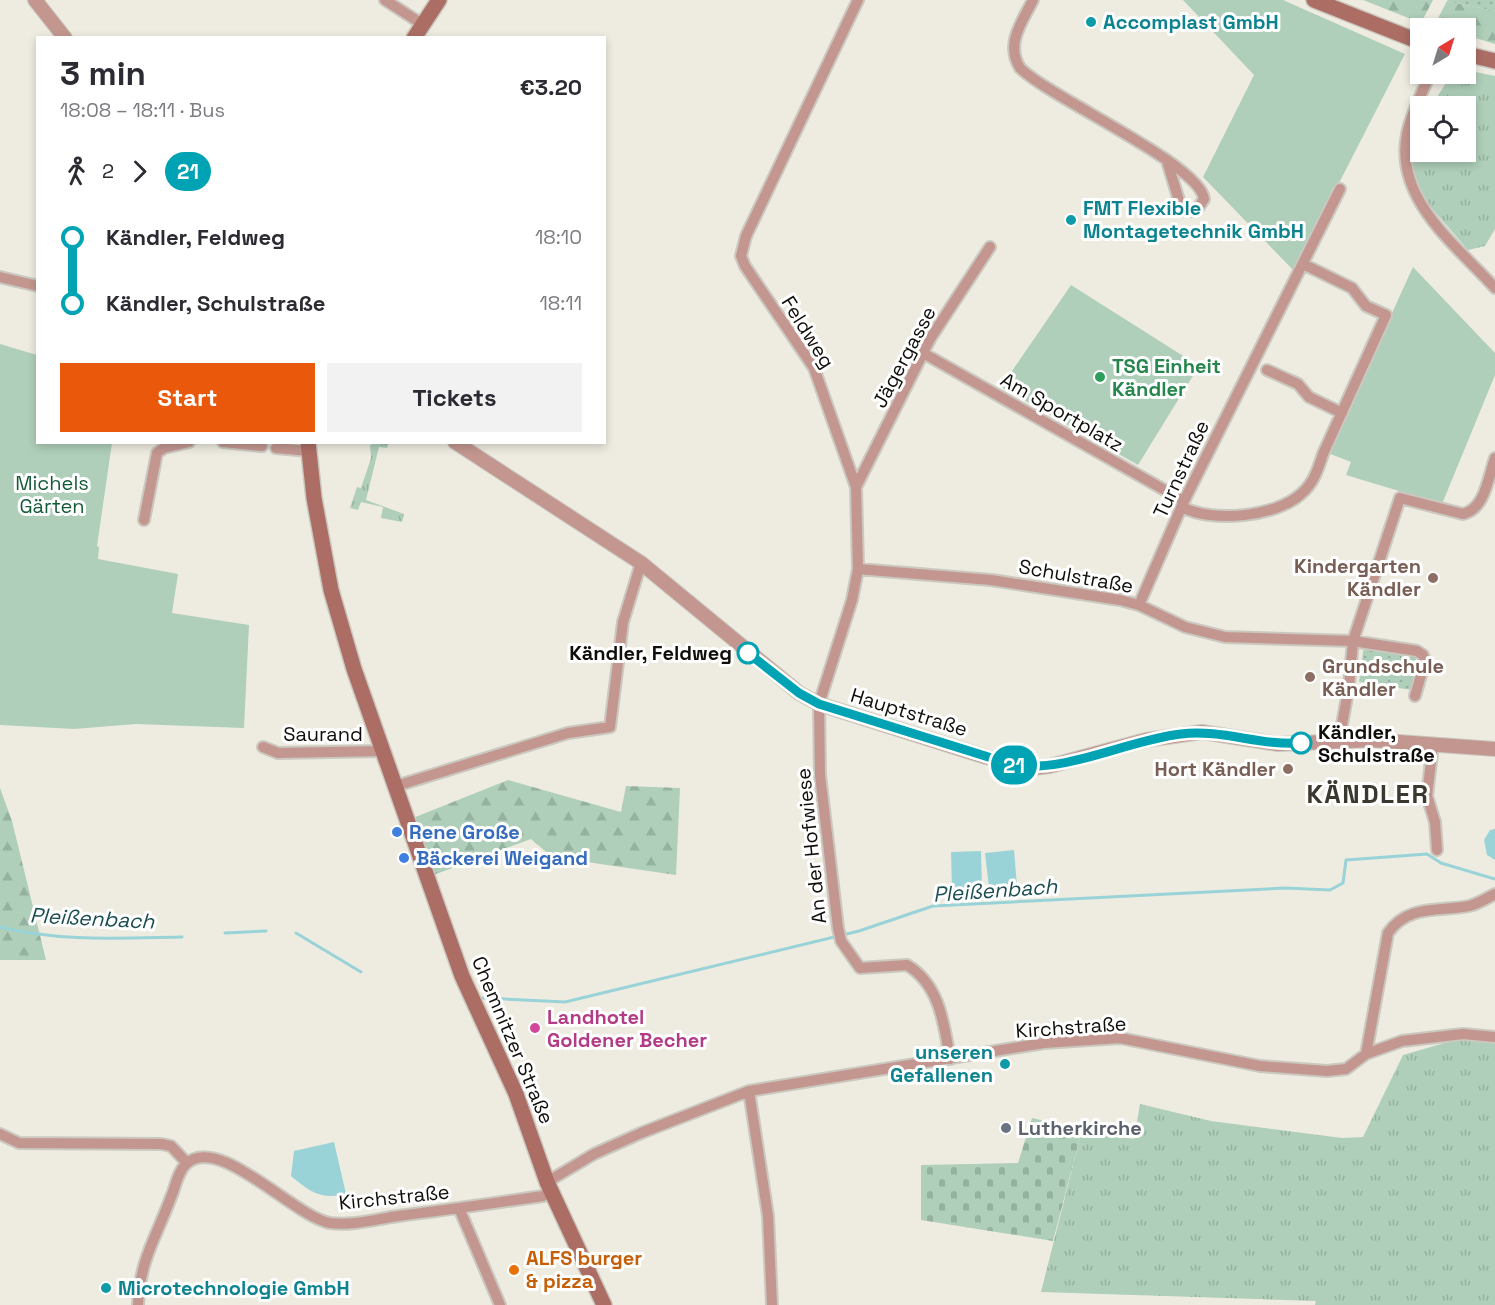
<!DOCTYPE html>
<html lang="en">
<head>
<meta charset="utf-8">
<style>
  :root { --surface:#fff; --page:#f2f2f3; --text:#2b2b33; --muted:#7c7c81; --accent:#ea580c }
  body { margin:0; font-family:"Space Grotesk",sans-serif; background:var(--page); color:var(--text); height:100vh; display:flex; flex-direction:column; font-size:22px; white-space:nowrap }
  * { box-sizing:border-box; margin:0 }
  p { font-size:20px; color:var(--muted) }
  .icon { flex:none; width:33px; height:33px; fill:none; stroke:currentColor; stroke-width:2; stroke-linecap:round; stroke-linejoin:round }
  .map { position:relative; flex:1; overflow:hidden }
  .sheet { position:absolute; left:36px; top:36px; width:570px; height:408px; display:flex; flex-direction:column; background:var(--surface); border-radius:0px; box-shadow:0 3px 9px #0003 }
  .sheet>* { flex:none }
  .badge { padding:0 12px; border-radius:20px; font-size:21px; line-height:39px }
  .needle { width:39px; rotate:38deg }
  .tools { position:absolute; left:1410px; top:18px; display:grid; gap:12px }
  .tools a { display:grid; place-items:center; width:66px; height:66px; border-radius:0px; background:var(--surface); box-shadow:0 3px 9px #0003; font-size:30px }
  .map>.badge { position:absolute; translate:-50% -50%; box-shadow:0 0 0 3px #fff }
  .legs { display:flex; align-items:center; gap:9px; height:66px; padding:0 24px; font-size:20px }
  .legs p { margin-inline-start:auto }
  .overview { display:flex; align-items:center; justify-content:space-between; height:102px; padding:0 24px }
  h1 { font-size:33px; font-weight:800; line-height:45px }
  .cta { display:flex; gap:12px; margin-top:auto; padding:12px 24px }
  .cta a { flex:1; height:69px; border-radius:0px; background:var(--accent); color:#fff; font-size:24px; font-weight:800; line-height:69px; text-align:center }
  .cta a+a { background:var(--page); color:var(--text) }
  ul { padding:0 24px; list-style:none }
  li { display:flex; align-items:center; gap:21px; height:66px; font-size:22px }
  li i { display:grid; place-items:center; width:9px; height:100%; margin:0 8px; background:currentColor }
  li i::after { content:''; width:15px; height:15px; margin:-8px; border:4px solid; border-radius:50%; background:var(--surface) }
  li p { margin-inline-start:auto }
  li:first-child i { background:linear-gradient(#0000 50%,currentColor 0) }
  li:last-child i { background:linear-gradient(currentColor 50%,#0000 0) }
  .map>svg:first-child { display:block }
</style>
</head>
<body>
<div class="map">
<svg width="1495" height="1305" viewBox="0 0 1495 1305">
  <defs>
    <pattern id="grass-tufts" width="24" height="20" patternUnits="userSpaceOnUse" patternTransform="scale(1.5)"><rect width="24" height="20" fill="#afcfba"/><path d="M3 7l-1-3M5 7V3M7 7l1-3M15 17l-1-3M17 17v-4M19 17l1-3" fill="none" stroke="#95b19f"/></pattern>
    <pattern id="forest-firs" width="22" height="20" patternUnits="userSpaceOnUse" patternTransform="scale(1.5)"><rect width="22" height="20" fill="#afcfba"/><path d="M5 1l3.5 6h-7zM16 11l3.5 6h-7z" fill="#95b19f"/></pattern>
    <pattern id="cemetery-stones" width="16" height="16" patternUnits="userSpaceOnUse" patternTransform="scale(1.5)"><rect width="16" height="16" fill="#afcfba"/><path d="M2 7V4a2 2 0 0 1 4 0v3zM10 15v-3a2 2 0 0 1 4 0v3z" fill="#95b19f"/></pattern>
    <pattern id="park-dots" width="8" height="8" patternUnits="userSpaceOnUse" patternTransform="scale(1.5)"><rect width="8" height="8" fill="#afcfba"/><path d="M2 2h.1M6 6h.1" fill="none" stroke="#95b19f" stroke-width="1.8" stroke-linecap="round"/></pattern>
  </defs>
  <rect width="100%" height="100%" fill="#eeece1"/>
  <!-- grass -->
  <path fill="url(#grass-tufts)" d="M1466,70L1495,76V229L1485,246L1468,250L1422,197L1412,165L1420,122V152H1466V106H1431L1452,74H1466Z
    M376,443H389L387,448L379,447L366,500L404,514L402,522L381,518L383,507L361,502L358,510L350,508L357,487L361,488L371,458L370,445Z
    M1462,1038L1495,1043V1305H1315L1316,1301L1041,1292L1082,1130L1134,1139L1140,1104L1211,1121L1342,1138L1363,1137L1403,1055Z"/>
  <!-- forest -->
  <path fill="url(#forest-firs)" d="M1363,0H1433L1421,23Z
    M1447,1L1495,11V44L1466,35V28L1434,26Z
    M508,780L621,812L626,786L680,788L676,875L552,857L531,839L428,877L408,820Z
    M0,788L12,821L46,960H0Z"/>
  <!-- cemetery -->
  <path fill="url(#cemetery-stones)" d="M1032,1118L1082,1130L1053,1241L921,1220V1165L1018,1163Z"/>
  <!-- park -->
  <path fill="url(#park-dots)" d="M1448,0H1495V11L1447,1Z
    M1364,645L1417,654L1412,690L1359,682Z"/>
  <!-- garden -->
  <path fill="#afcfba" d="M1183,0H1283L1405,54L1294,271L1203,177L1254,75Z
    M1413,267L1495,353V375L1442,504L1346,475L1351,462L1328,453Z
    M1071,285L1199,366L1138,465L1001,387Z
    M0,344L37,355L38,442L112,443L97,546L99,547L98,559L178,574L172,613L249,625L244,728L136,724L74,729L0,725Z"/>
  <!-- water -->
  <path fill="#99d3d8" d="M1495,829V860L1487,855L1484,840L1490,830Z
    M1014,850L1017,886L989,888L985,853Z
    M981,851L982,890L952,891L951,852Z
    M334,1142L346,1194C321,1200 310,1192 291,1176L294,1151Z"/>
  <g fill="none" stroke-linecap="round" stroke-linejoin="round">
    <!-- stream -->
    <path stroke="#99d3d8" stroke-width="3" d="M0,927C58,942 122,938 182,937
      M225,933L266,931
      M296,933L361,972
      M482,998L565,1002L859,931L933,906L1285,888L1330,890L1343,883L1346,860L1427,854L1441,863L1495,879"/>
    <!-- minor casing -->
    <g stroke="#cac8bf" stroke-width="14">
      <path id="minor" d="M385,0L422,24
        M858,0L746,236L741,256L745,266L814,368L856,487L858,569L852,600L819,704L820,775L838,928L841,941L860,968L907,965C940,985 944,1024 950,1059
        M1033,0C1022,22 1005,44 1020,68C1050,98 1200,164 1204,199L1196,211H1186L1181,207L1167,161
        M1430,74C1422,93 1411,114 1407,134C1394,199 1456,245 1495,288
        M0,277L38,286
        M923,353L1184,501
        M1267,370L1298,384L1309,397L1342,413
        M223,442L262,446
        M276,448L309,451
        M856,487L930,339L990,247
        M1182,507C1212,523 1276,517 1301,494C1314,483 1318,469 1323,454L1386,315L1366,306L1352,288L1303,264
        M144,520L157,453L164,448L189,442
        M858,569L991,580L1120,600L1139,605L1185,627L1225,637L1353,641L1417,651L1423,655L1425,661L1415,696
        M1139,605L1184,501L1340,189
        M1339,741L1349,686L1353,641L1400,498L1463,514C1485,509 1488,478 1495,458
        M1433,744L1427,796L1435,822L1437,850
        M263,747L278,753L384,751
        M396,786L568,733L610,727L623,622L641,563
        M1366,1054L1388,933C1408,904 1439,912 1469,906C1478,904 1487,898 1495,894
        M749,1091L768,1216L772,1305
        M0,1134L19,1143L161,1144L171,1146L187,1163
        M547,1182L594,1154L641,1133L749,1091L1044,1043L1120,1038L1260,1066L1327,1071L1346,1069L1366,1054L1402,1041L1463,1034L1495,1037
        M459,1208L500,1305
        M138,1305C140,1259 156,1238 171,1197C176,1186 177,1173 186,1164C219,1133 294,1217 330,1223C352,1226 377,1219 398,1216C447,1210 495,1203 543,1196L551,1191"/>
    </g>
    <!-- tertiary casing -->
    <g stroke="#cac8bf" stroke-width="16">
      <path id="tertiary" d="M35,0L65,38
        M455,442L641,563L799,693L819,704L986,757L1033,768L1050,766L1146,740L1202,732L1278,744L1371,740L1495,749"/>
    </g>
    <!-- secondary casing -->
    <g stroke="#cac8bf" stroke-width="18">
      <path id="secondary" d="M1314,0L1420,42
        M414,38L439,0
        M1466,54L1495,61
        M308,442L314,498L331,590L354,669L462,976L516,1094L547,1182L604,1305"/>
    </g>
    <!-- minor -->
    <use href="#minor" stroke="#c39790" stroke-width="10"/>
    <!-- tertiary -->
    <use href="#tertiary" stroke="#c39790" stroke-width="14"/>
    <!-- secondary -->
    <use href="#secondary" stroke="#ac6e64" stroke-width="15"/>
  </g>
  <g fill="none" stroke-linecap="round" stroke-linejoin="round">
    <!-- line-1 casing -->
    <g stroke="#fff" stroke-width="14">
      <path id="line-1" d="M748,653L799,693L819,704L1014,765C1066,773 1128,740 1181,734C1222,729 1260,746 1301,743"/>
    </g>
    <!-- line-1 -->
    <use href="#line-1" stroke="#00a3b4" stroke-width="9"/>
  </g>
  <!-- markers -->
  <g fill="#0f9aa8" stroke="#fff" stroke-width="2">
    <circle cx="1091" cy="22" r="6"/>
    <circle cx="1071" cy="220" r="6"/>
    <circle cx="1005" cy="1064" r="6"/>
    <circle cx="106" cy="1288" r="6"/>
  </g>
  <circle fill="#2e9e5b" stroke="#fff" stroke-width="2" cx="1100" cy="377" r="6"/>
  <g fill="#8d6e63" stroke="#fff" stroke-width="2">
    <circle cx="1433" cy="578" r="6"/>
    <circle cx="1310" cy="677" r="6"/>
    <circle cx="1288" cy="769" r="6"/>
  </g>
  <g fill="#fff" stroke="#00a3b4" stroke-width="3">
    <circle cx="748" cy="653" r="10"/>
    <circle cx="1301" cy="743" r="10"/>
  </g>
  <g fill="#3f7fe0" stroke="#fff" stroke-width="2">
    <circle cx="397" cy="832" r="6"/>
    <circle cx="404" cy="858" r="6"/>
  </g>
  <circle fill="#d1479c" stroke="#fff" stroke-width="2" cx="535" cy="1028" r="6"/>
  <circle fill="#6b7280" stroke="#fff" stroke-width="2" cx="1006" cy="1128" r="6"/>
  <circle fill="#e8710a" stroke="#fff" stroke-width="2" cx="514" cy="1270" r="6"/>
  <g text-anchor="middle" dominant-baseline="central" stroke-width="6" stroke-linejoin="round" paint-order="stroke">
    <!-- culture labels -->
    <g font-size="20" font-weight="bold" fill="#0d838f" stroke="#fff" text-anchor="start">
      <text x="1103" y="22">Accomplast GmbH</text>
      <text x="1083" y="208">FMT Flexible<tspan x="1083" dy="23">Montagetechnik GmbH</tspan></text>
      <text x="993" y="1052" text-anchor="end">unseren<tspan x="993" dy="23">Gefallenen</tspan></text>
      <text x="118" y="1288">Microtechnologie GmbH</text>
    </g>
    <!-- street labels -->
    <g font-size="20" fill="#0f0e0a" stroke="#fff">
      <text transform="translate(808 332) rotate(58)">Feldweg</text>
      <text transform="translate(904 357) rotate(-62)">Jägergasse</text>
      <text transform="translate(1062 412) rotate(30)">Am Sportplatz</text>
      <text transform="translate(1181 469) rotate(-65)">Turnstraße</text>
      <text transform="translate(1076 576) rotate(10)">Schulstraße</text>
      <text transform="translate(909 712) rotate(17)">Hauptstraße</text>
      <text x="323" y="734">Saurand</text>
      <text transform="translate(811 846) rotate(-96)">An der Hofwiese</text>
      <text transform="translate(1071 1027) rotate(-4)">Kirchstraße</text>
      <text transform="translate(513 1040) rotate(67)">Chemnitzer Straße</text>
      <text transform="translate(394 1197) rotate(-6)">Kirchstraße</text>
    </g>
    <!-- leisure labels -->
    <g font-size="20" font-weight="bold" fill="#27864d" stroke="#fff" text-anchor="start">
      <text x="1112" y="366">TSG Einheit<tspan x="1112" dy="23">Kändler</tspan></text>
    </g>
    <!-- park labels -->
    <g font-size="20" fill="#165b38" stroke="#fff">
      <text x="52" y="483">Michels<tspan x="52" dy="23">Gärten</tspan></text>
    </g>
    <!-- education labels -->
    <g font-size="20" font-weight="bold" fill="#785e54" stroke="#fff" text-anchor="end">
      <text x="1421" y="566">Kindergarten<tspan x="1421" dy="23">Kändler</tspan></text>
      <text x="1322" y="666" text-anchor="start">Grundschule<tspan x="1322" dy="23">Kändler</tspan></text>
      <text x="1276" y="769">Hort Kändler</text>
    </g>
    <!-- stop labels -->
    <g font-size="20" font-weight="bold" fill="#0f0e0a" stroke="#fff" text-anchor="end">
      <text x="732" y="653">Kändler, Feldweg</text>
      <text x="1318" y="732" text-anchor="start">Kändler,<tspan x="1318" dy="23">Schulstraße</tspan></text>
    </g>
    <!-- shop labels -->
    <g font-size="20" font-weight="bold" fill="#366cbe" stroke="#fff" text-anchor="start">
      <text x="409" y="832">Rene Große</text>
      <text x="416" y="858">Bäckerei Weigand</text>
    </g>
    <!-- hotel labels -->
    <g font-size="20" font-weight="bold" fill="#b23c85" stroke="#fff" text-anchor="start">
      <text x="547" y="1017">Landhotel<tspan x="547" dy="23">Goldener Becher</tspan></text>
    </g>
    <!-- worship labels -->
    <g font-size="20" font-weight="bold" fill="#5b616d" stroke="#fff" text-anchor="start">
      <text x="1018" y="1128">Lutherkirche</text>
    </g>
    <!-- food labels -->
    <g font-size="20" font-weight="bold" fill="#c56008" stroke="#fff" text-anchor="start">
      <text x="526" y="1258">ALFS burger<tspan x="526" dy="23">&amp; pizza</tspan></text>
    </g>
    <!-- water labels -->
    <g font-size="21" font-style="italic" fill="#1b4d52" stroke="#fff">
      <text transform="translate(995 890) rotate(-4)">Pleißenbach</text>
      <text transform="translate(92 918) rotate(3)">Pleißenbach</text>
    </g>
    <!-- district labels -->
    <g font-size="26" font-weight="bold" letter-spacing="1.5" fill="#3a382f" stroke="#fff">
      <text x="1368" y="794">KÄNDLER</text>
    </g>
  </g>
</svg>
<div class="tools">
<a><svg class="needle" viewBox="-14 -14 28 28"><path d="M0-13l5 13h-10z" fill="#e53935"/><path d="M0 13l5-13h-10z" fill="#7c7c81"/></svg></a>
<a><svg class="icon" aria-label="locate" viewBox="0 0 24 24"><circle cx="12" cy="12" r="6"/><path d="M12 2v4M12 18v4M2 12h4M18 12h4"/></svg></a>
</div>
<b class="badge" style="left:1014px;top:765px;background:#00a3b4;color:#fff">21</b>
<section class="sheet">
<div class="overview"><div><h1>3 min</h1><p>18:08 – 18:11 · Bus</p></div><b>€3.20</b></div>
<div class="legs"><svg class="icon" aria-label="walk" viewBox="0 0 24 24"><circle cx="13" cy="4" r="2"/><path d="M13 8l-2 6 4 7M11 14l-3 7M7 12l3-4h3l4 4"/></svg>2<svg class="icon" aria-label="forward" viewBox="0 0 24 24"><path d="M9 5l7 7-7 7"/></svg><b class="badge" style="background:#00a3b4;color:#fff">21</b></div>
<ul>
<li><i style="color:#00a3b4"></i><b>Kändler, Feldweg</b><p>18:10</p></li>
<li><i style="color:#00a3b4"></i><b>Kändler, Schulstraße</b><p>18:11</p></li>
</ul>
<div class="cta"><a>Start</a><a>Tickets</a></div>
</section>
</div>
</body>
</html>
